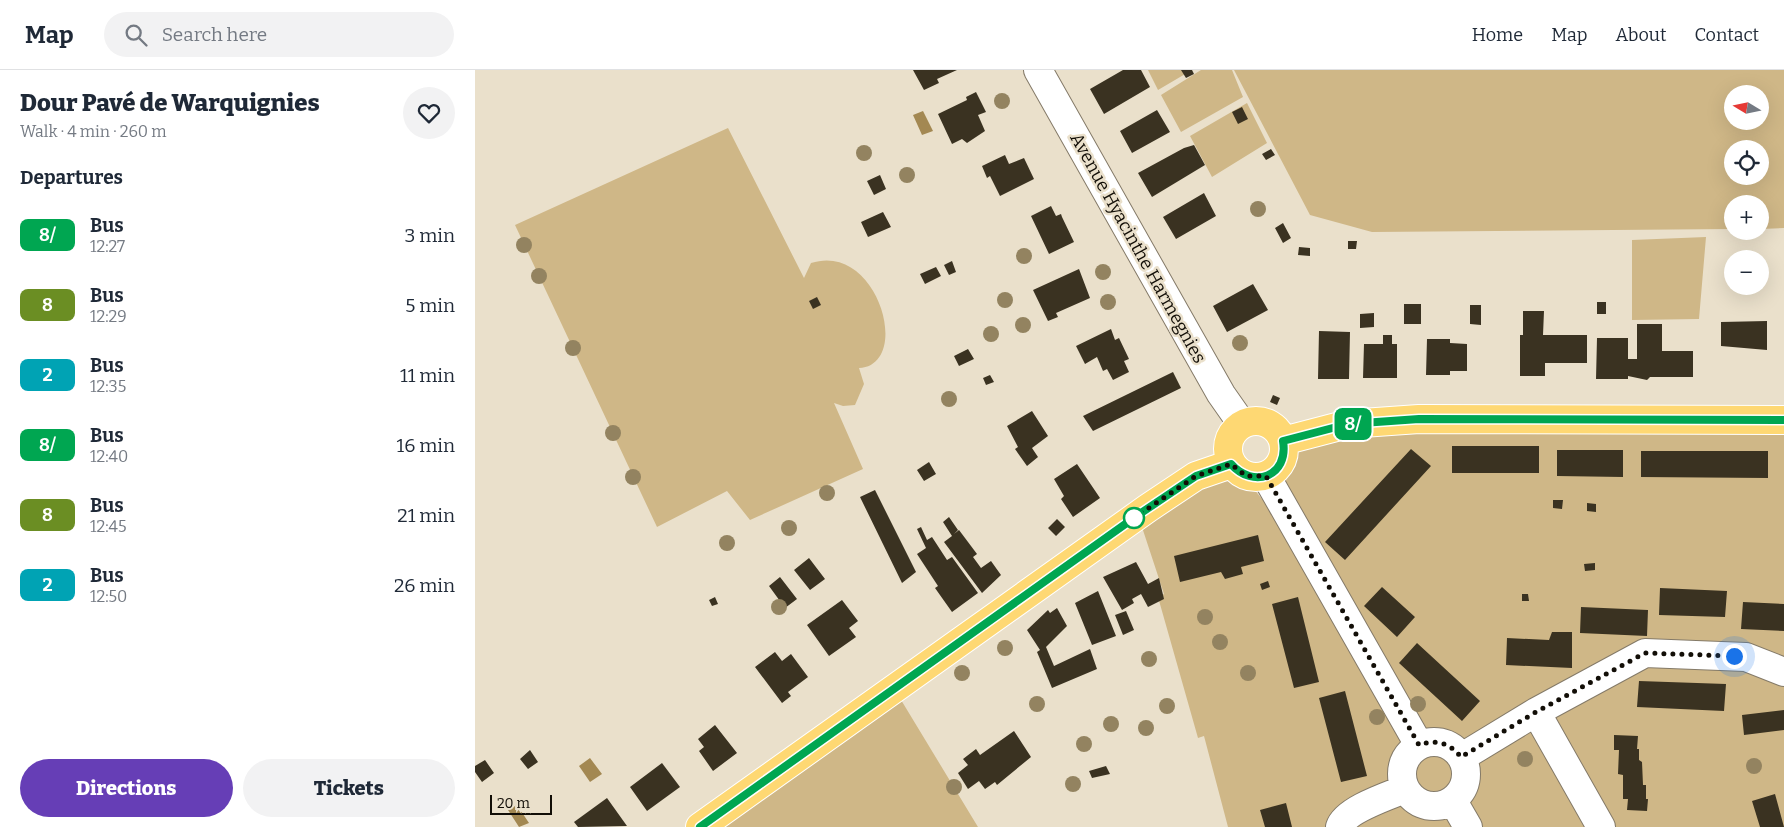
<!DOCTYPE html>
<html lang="en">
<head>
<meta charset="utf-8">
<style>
  :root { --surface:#fff; --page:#f2f2f3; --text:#1f2937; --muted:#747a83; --line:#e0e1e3; --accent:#663eb6 }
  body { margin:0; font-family:Bitter,serif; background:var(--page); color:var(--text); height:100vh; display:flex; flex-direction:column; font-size:19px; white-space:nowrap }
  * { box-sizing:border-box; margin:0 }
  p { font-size:16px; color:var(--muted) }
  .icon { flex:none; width:28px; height:28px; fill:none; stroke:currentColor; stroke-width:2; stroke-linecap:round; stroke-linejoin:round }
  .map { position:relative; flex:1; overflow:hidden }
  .details { display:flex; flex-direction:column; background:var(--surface); width:475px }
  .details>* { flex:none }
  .badge { padding:0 10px; border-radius:8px; font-size:18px; line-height:32px }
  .needle { width:32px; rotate:280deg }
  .buttons { position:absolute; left:1249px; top:15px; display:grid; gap:10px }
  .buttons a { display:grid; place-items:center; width:45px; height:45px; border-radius:50%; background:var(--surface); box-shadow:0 5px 20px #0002; font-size:25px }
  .scale { position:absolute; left:15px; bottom:12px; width:62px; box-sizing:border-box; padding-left:5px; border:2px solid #120e07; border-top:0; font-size:14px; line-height:18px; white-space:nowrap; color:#120e07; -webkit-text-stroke:4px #eae0cb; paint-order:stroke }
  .you { position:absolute; width:25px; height:25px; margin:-12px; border:4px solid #fff; border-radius:50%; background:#1a73e8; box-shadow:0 0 0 8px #1a73e833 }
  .map>.badge { position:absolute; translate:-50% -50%; box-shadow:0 0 0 2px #fff }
  h2 { padding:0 20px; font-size:19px; line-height:45px }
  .round { display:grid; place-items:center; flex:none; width:52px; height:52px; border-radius:26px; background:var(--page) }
  .head { display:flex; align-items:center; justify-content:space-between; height:85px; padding:0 20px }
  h1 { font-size:24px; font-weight:800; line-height:38px }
  .primary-button { display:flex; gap:10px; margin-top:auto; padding:10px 20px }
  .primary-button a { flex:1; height:58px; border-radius:30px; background:var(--accent); color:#fff; font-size:20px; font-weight:800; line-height:58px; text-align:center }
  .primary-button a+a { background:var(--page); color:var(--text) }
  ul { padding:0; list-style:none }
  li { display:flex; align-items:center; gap:15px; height:70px; padding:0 20px }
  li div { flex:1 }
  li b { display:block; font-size:19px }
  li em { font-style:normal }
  li .badge { min-width:55px; font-weight:700; text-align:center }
  header { display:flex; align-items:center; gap:30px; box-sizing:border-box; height:70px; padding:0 25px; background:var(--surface); border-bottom:1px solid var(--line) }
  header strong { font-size:24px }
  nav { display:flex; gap:28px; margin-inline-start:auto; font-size:18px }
  .search { width:350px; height:45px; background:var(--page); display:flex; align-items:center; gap:12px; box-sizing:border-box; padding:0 18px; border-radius:28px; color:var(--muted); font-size:19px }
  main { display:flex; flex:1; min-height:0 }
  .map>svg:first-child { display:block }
</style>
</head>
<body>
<header>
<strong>Map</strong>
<div class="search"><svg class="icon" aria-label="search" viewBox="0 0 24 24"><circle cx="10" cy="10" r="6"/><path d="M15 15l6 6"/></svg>Search here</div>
<nav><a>Home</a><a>Map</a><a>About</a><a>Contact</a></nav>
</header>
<main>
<section class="details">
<div class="head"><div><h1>Dour Pavé de Warquignies</h1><p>Walk · 4 min · 260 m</p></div><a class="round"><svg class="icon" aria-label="heart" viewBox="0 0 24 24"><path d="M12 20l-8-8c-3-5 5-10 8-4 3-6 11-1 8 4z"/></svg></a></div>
<h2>Departures</h2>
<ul>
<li><span class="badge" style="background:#00a651;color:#fff">8/</span><div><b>Bus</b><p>12:27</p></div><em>3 min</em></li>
<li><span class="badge" style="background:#6b8e23;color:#fff">8</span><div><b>Bus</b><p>12:29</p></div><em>5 min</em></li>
<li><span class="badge" style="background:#00a3b4;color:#fff">2</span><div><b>Bus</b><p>12:35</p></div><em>11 min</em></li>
<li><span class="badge" style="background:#00a651;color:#fff">8/</span><div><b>Bus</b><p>12:40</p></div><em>16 min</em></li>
<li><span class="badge" style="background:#6b8e23;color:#fff">8</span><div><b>Bus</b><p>12:45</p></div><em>21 min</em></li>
<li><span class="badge" style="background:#00a3b4;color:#fff">2</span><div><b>Bus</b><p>12:50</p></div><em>26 min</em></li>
</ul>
<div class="primary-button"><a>Directions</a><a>Tickets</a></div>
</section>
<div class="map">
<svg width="1309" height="757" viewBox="0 0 1309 757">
  <rect width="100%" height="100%" fill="#eae0cb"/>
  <!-- green -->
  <path fill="#cfb787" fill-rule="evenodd" d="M673,0H717L683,20Z
    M726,0H757L768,27L706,62L686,25Z
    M759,0H1309V158L1285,159V134H1258L1257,159L897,162L835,145ZM1258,24H1285V51H1258ZM1258,79H1285V106H1258Z
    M772,33L792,73L737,107L715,66Z
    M253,58L329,208L336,193C403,171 438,295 384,298L389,314L380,335L368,336L359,333L388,399L275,450L252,421L182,457L40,155Z
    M1231,167L1224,249L1157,250V170Z
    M1309,350V757H753L729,666L723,668L683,527L689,524L663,445L753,402L774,413L791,434L812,425C807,383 816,381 850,363Z
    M420,620L503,757H225Z"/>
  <!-- water -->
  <path fill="#a38852" d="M448,41L458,61L447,65L438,45Z
    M115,688L127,704L115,712L104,696Z
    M42,735L54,753L44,757L33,740Z"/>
  <!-- building -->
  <path fill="#3a3221" d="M438,0H482L462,9L464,13L449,20Z
    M648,0H666L675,17L629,44L615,19Z
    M706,0H717L719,4L711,8Z
    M501,22L511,42L503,45L510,61L492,73L487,69L477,74L463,44L492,30L491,27Z
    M767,37L773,49L763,54L757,42Z
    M682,40L695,62L657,83L645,61Z
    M719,75L730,95L677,127L663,103L709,78Z
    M796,79L800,85L791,90L787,84Z
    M530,85L534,94L549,88L559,109L525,126L515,106L512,108L507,96Z
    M405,105L411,119L399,125L392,111Z
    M729,123L741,146L701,169L688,147Z
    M576,136L581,146L586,144L587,147L599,172L574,184L556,146Z
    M408,142L416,157L393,167L386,152Z
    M808,153L816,168L808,173L800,158Z
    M873,171H882L881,179H873Z
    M824,177L835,178V186L823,185Z
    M477,191L481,202L474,205L469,195Z
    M461,197L466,206L450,214L445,204Z
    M604,199L615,228L581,243L583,247L573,251L558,220Z
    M778,214L793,240L752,262L738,236Z
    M342,227L346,235L338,239L334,231Z
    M1122,232H1131V244H1122Z
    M929,234H946V254H929Z
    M995,235H1006V255L995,254Z
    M1048,241H1069L1068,265H1112V293H1070V306H1045V265H1048Z
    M899,243V257L885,258V244Z
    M1292,251V280L1246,276V252Z
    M1162,254H1187V281H1218V307H1175L1172,310L1153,306V309H1121L1122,268H1153V289H1162Z
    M636,259L640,270L644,268L654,289L649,291L654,302L638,310L632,299L628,301L622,287L610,294L601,276Z
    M844,261L875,262L874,309H843Z
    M908,265H917V274H922V308H888L889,274H908Z
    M952,269H975V273L992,274V301H975V305H951Z
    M493,279L499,289L484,296L479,286Z
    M698,302L706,318L618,361L608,346Z
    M515,305L519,312L511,315L508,308Z
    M798,325L805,328L802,335L795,332Z
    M557,341L573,366L557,378L563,387L552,396L540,379L543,377L532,356Z
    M977,376H1064V403H977Z
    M936,379L956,396L870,490L850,472Z
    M1082,380H1148V407L1082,406Z
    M1166,381H1293V408L1166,407Z
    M454,392L461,404L449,411L442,400Z
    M602,394L625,428L598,447L586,429L589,426L579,409Z
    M400,420L441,502L427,513L385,427Z
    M1078,430H1088L1087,439L1078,438Z
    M1112,433L1121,434V442L1112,441Z
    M474,447L483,460L479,464L484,460L502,484L498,487L506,498L516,491L526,505L507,523L469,472L477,466L468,452Z
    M582,449L590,457L581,466L573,458Z
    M446,457L452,470L457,467L472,490L477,487L503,523L477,542L460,518L463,516L442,484L451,478L442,459Z
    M783,465L789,491L766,497L768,504L750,509L746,502L705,512L699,486Z
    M334,488L350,509L335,520L319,500Z
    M661,492L673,514L684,508L689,529L673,537L666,524L657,529L659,533L647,540L628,507Z
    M1120,493V500L1110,501L1109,494Z
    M305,507L322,529L310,538L294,516Z
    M793,511L795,517L787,520L785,514Z
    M907,517L940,547L922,567L889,536Z
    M1185,518L1252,521L1250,547L1184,545Z
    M623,521L641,566L617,575L600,533Z
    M1047,524H1053L1054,531H1047Z
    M240,527L243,534L237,536L234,530Z
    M823,527L844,612L819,618L797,534Z
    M367,530L383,551L374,558L381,567L354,586L332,555Z
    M1268,532L1309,534V561L1266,559Z
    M1106,537L1173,540L1172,566L1105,563Z
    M582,538L592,556L571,577L579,596L615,579L622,599L577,618L562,582L565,580L552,560L573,540L575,543Z
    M651,541L659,560L648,565L640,545Z
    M1077,562H1097V598L1031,595L1032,568L1074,570Z
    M942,573L1005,631L987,651L924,593Z
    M300,582L307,591L316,584L333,607L313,622L316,626L307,633L280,597Z
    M1164,611L1251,614L1249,641L1162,637Z
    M870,621L892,706L866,712L844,628Z
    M1309,640V660L1269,665L1267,645Z
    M240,655L262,683L238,701L224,681L229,677L223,669Z
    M539,661L556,687L522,715L520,712L510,719L504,711L493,719L483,703L493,695L488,689L501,679L505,685Z
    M1139,665L1163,666L1162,679H1164V690L1167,692L1168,715H1171V729H1173L1172,741L1152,740L1153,729H1148V705L1143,704L1144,680H1139Z
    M55,680L63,692L53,699L45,689Z
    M10,690L19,703L7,712L0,702V696Z
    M187,693L205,717L172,741L155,717Z
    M631,696L635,704L617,708L614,701Z
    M1300,724L1309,757H1285L1277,731Z
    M132,728L152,756L103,757L99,752Z
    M811,733L817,757H790L785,740Z"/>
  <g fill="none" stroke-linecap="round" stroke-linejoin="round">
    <!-- minor casing -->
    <g stroke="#847a68" stroke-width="30">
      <path id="minor" d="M563,0L746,324L767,354
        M791,406L944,675
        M1061,642L1126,757
        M927 704a32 32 0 1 1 64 0a32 32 0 1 1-64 0Z
        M987,687L1061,642L1170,583L1271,587L1309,602
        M978,731L993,757
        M865,757C870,740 913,726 930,719"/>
    </g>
    <!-- major casing -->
    <g stroke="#fff" stroke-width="30">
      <path id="major" d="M753 379a28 28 0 1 1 56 0a28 28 0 1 1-56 0Z
        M808,371L873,354L944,349L1309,350
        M225,757L673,438L721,406L756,394"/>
    </g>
    <!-- minor -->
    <use href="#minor" stroke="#fff" stroke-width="28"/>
    <!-- major -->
    <use href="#major" stroke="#fed873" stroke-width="28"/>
  </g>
  <!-- trees -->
  <g fill="#938360">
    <circle cx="527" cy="31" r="8"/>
    <circle cx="389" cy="83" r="8"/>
    <circle cx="432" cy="105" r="8"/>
    <circle cx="783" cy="139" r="8"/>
    <circle cx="49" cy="175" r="8"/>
    <circle cx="549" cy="186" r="8"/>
    <circle cx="628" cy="202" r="8"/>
    <circle cx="64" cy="206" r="8"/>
    <circle cx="530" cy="230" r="8"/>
    <circle cx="633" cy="232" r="8"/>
    <circle cx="548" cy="255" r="8"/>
    <circle cx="516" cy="264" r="8"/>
    <circle cx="765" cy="273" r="8"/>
    <circle cx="98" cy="278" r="8"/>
    <circle cx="474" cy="329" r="8"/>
    <circle cx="138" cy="363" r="8"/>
    <circle cx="158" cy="407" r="8"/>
    <circle cx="352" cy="423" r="8"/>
    <circle cx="314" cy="458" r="8"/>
    <circle cx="252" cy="473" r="8"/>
    <circle cx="304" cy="537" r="8"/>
    <circle cx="730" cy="547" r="8"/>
    <circle cx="745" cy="572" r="8"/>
    <circle cx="530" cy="578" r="8"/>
    <circle cx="674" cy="589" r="8"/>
    <circle cx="487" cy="603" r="8"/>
    <circle cx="773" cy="603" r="8"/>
    <circle cx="562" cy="634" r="8"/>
    <circle cx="943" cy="634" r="8"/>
    <circle cx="692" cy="636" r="8"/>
    <circle cx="902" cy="647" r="8"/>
    <circle cx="636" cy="654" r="8"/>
    <circle cx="671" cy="658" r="8"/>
    <circle cx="609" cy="674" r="8"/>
    <circle cx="1050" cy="689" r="8"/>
    <circle cx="1279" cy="696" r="8"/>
    <circle cx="598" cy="714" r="8"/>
    <circle cx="479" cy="717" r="8"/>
  </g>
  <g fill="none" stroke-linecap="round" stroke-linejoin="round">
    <!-- line casing -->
    <g stroke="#fff" stroke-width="11">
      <path id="line" d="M225,757L663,445L721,406L756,394C778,419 814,407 808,371L873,354L944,349L1309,350"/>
    </g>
    <!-- line -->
    <use href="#line" stroke="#00a651" stroke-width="8"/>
    <!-- walk -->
    <path stroke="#120e07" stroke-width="5" stroke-dasharray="0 9" d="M659,448L721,406L756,394L771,406H791L944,675C961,669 975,673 986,687L1061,642L1170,583L1259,586"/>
  </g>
  <!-- markers -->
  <circle fill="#fff" stroke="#00a651" stroke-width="2.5" cx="659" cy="448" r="10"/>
  <g text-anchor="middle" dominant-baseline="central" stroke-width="5" stroke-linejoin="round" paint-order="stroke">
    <!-- street labels -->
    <g font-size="18" fill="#120e07" stroke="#eae0cb">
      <text transform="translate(663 178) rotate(61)">Avenue Hyacinthe Harmegnies</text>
    </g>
  </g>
</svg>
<div class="buttons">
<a><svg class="needle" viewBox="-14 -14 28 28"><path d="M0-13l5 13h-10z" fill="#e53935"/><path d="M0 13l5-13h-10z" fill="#747a83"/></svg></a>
<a><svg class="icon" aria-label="locate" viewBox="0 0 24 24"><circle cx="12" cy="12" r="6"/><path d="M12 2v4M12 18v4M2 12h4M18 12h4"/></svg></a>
<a>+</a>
<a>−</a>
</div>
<div class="scale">20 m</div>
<div class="you" style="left:1259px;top:586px"></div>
<b class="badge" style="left:878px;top:354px;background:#00a651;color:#fff">8/</b>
</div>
</main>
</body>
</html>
